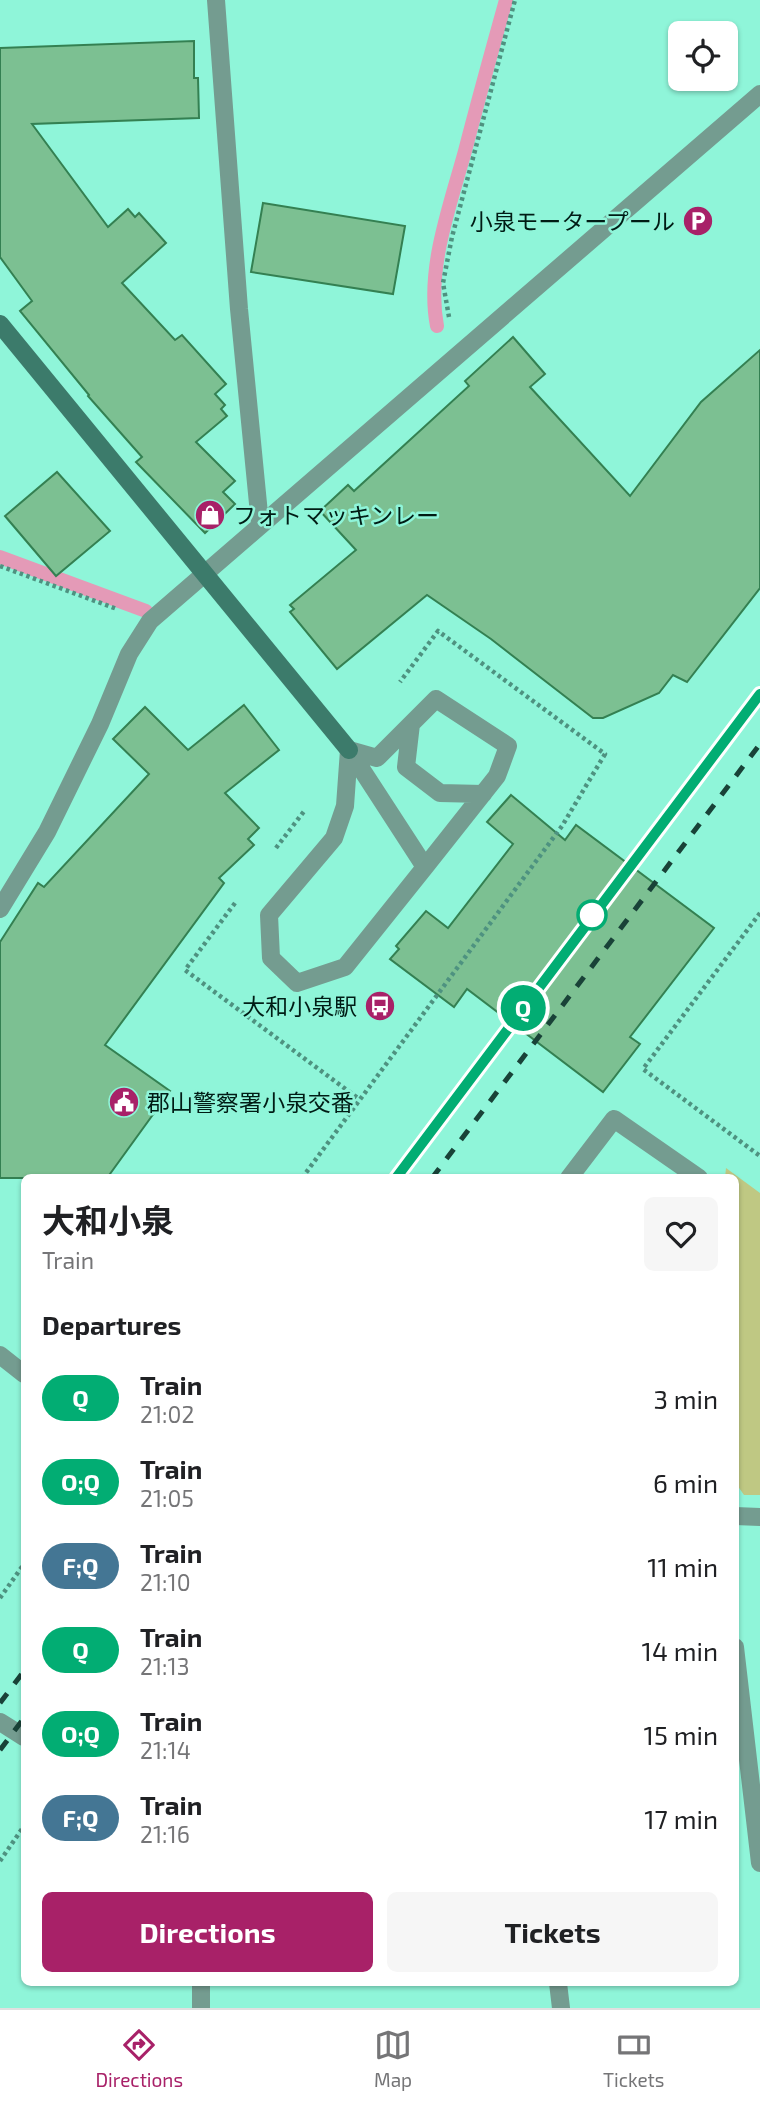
<!DOCTYPE html>
<html lang="en">
<head>
<meta charset="utf-8">
<style>
  :root { --surface:#fff; --page:#f6f6f6; --text:#202124; --muted:#757577; --line:#e0e0e0; --accent:#a82168 }
  body { margin:0; font-family:"Exo 2","Noto Sans JP",sans-serif; background:var(--page); color:var(--text); height:100vh; display:flex; flex-direction:column; font-size:26px; white-space:nowrap }
  * { box-sizing:border-box; margin:0 }
  p { font-size:23px; color:var(--muted) }
  .icon { flex:none; width:38px; height:38px; fill:none; stroke:currentColor; stroke-width:2; stroke-linecap:round; stroke-linejoin:round }
  .map { position:relative; flex:1; overflow:hidden }
  .details { position:absolute; left:21px; top:1174px; width:718px; height:812px; display:flex; flex-direction:column; background:var(--surface); border-radius:10px; box-shadow:0 2px 5px #0004 }
  .details>* { flex:none }
  .badge { padding:0 14px; border-radius:23px; font-size:24px; line-height:46px }
  .tools { position:absolute; left:668px; top:21px; display:grid; gap:14px }
  .tools a { display:grid; place-items:center; width:70px; height:70px; border-radius:10px; background:var(--surface); box-shadow:0 2px 5px #0004; font-size:35px }
  .map>.badge { position:absolute; translate:-50% -50%; box-shadow:0 0 0 4px #fff }
  h2 { padding:0 21px; font-size:26px; line-height:63px }
  .round { display:grid; place-items:center; flex:none; width:74px; height:74px; border-radius:10px; background:var(--page) }
  .head { display:flex; align-items:center; justify-content:space-between; height:119px; padding:0 21px }
  h1 { font-size:33px; font-weight:700; line-height:52px }
  .cta { display:flex; gap:14px; margin-top:auto; padding:14px 21px }
  .cta a { flex:1; height:80px; border-radius:10px; background:var(--accent); color:#fff; font-size:28px; font-weight:700; line-height:80px; text-align:center }
  .cta a+a { background:var(--page); color:var(--text) }
  ul { padding:0; list-style:none }
  li { display:flex; align-items:center; gap:21px; height:84px; padding:0 21px }
  li div { flex:1 }
  li b { display:block; font-size:26px }
  li em { font-style:normal }
  li .badge { min-width:77px; font-weight:700; text-align:center }
  .menu { display:flex; justify-content:space-around; align-items:center; height:98px; border-top:2px solid var(--line); background:var(--surface); font-size:19px; color:var(--muted) }
  .menu a { display:grid; justify-items:center; gap:4px }
  .menu .selected { color:var(--accent) }
  .map>svg:first-child { display:block }
</style>
</head>
<body>
<div class="map">
<svg width="760" height="2008" viewBox="0 0 760 2008">
  <rect width="100%" height="100%" fill="#8ff5d9"/>
  <!-- green -->
  <path fill="#bfc883" d="M726,1168L760,1193V1495H744L735,1482V1178H725Z"/>
  <g fill="none" stroke-linecap="round" stroke-linejoin="round">
    <!-- stream -->
    <path stroke="#e49ab7" stroke-width="14" d="M437,326C426,269 450,206 465,151C478,101 492,50 506,0
      M0,557L146,611"/>
  </g>
  <!-- building -->
  <path fill="#7cc092" stroke="#348052" stroke-width="2" d="M194,41V78H198L199,118L32,124L108,227L128,209L135,217L139,213L166,243L122,283L175,340L182,335L226,384L215,394L225,405L221,409L227,416L196,442L235,481L223,492L235,504L205,533L136,462L142,457L88,396L89,395L20,311L32,301L0,257V48Z
    M263,203L405,226L393,294L251,272Z
    M513,337L545,374L530,387L630,496L701,402L760,350V588L687,682L673,675L659,693L603,718H593L491,639L427,595L337,669L290,612L294,609L290,605L356,550L320,511L348,485L354,491L469,386L465,381Z
    M57,472L110,531L56,576L5,516Z
    M244,705L279,750L225,793L259,828L248,839L254,845L219,878L224,883L105,1045L170,1091L107,1178H0V942L38,883L44,887L149,774L113,739L145,707L188,750Z
    M511,795L565,840L576,825L714,928L630,1037L640,1044L603,1092L467,989L454,1007L390,959L399,949L396,946L426,911L448,928L513,844L487,822Z"/>
  <g fill="none" stroke-linecap="round" stroke-linejoin="round">
    <!-- path -->
    <path stroke="#4e9280" stroke-width="4.5" stroke-dasharray="3.5 3.5" stroke-linecap="butt" d="M449,317L443,283L452,237L515,0
      M0,566L117,609
      M276,848L305,810
      M235,903L185,970L359,1099
      M760,913L643,1069L760,1156
      M302,1178L562,826L605,754L438,631L400,682
      M0,1598L24,1564
      M0,1861L24,1826"/>
    <!-- street -->
    <path stroke="#749c90" stroke-width="18" d="M216,0L239,309L260,524
      M411,724L406,767L440,793L483,794
      M349,750L425,867L345,967L297,983L271,958L269,915L334,838L345,806Z
      M349,750L377,758L436,699L508,746L497,776L425,867
      M0,909L47,832L100,724L129,654L150,621L760,94
      M569,1178L614,1119L699,1178
      M0,1355L24,1374
      M735,1516L760,1517
      M735,1647L760,1863
      M0,1722L24,1737
      M558,1983L561,2008
      M201,2008V1983"/>
    <!-- secondary -->
    <path stroke="#3c7b6b" stroke-width="18" d="M0,324L349,750"/>
    <!-- rail -->
    <path stroke="#194238" stroke-width="5" stroke-dasharray="12 12" stroke-linecap="butt" d="M396,1178L760,694
      M432,1178L760,744
      M0,1703L24,1671
      M0,1750L24,1718"/>
  </g>
  <g fill="none" stroke-linecap="round" stroke-linejoin="round">
    <!-- line casing -->
    <g stroke="#fff" stroke-width="16">
      <path id="line" d="M396,1178L760,694"/>
    </g>
    <!-- line -->
    <use href="#line" stroke="#02ad73" stroke-width="10"/>
  </g>
  <!-- icons -->
  <defs>
    <g id="parking-disc" transform="scale(1.575)"><circle r="9.5" fill="#a82168" stroke="#8ff5d9"/><path d="M-3.5-5.5H1a3.5 3.5 0 0 1 0 7H-1V5.5H-3.5ZM-1-3.4V-.6H.8a1.4 1.4 0 0 0 0-2.8Z" fill="#fff"/></g>
    <g id="shop-disc" transform="scale(1.575)"><circle r="9.5" fill="#a82168" stroke="#8ff5d9"/><path d="M-5-2.5h2.3a2.7 3.5 0 0 1 5.4 0H5L5.5 6h-11ZM-1.5-2.5h3a1.5 2.3 0 0 0-3 0Z" fill="#fff"/></g>
    <g id="bus-disc" transform="scale(1.575)"><circle r="9.5" fill="#a82168" stroke="#8ff5d9"/><path d="M-5-6H5V4H4V6H2V4H-2V6H-4V4H-5ZM-3.5-4V0h7V-4ZM-3.5 1.2v1.5H-2V1.2ZM2 1.2v1.5H3.5V1.2Z" fill="#fff"/></g>
    <g id="civic-disc" transform="scale(1.575)"><circle r="9.5" fill="#a82168" stroke="#8ff5d9"/><path d="M-.6-6.5H3V-4.5H.6V-3L4-1V1h2V6H-6V1h2V-1L-.6-3ZM-1.2 2.5V6h2.4V2.5Z" fill="#fff"/></g>
  </defs>
  <g fill-rule="evenodd">
    <use href="#parking-disc" x="698" y="221"/>
    <use href="#shop-disc" x="210" y="515"/>
    <use href="#bus-disc" x="380" y="1006"/>
    <use href="#civic-disc" x="124" y="1102"/>
  </g>
  <!-- markers -->
  <circle fill="#fff" stroke="#02ad73" stroke-width="3.5" cx="592" cy="915" r="14"/>
  <g text-anchor="middle" dominant-baseline="central" stroke-width="5" stroke-linejoin="round" paint-order="stroke">
    <!-- poi labels -->
    <g font-size="23" fill="#001c15" stroke="#8ff5d9" text-anchor="end">
      <text x="675" y="221">小泉モータープール</text>
      <text x="233" y="515" text-anchor="start">フォトマッキンレー</text>
      <text x="357" y="1006">大和小泉駅</text>
      <text x="147" y="1102" text-anchor="start">郡山警察署小泉交番</text>
    </g>
  </g>
</svg>
<div class="tools">
<a><svg class="icon" aria-label="locate" viewBox="0 0 24 24"><circle cx="12" cy="12" r="6"/><path d="M12 2v4M12 18v4M2 12h4M18 12h4"/></svg></a>
</div>
<b class="badge" style="left:523px;top:1008px;background:#02ad73;color:#fff">Q</b>
<section class="details">
<div class="head"><div><h1>大和小泉</h1><p>Train</p></div><a class="round"><svg class="icon" aria-label="heart" viewBox="0 0 24 24"><path d="M12 20l-8-8c-3-5 5-10 8-4 3-6 11-1 8 4z"/></svg></a></div>
<h2>Departures</h2>
<ul>
<li><span class="badge" style="background:#02ad73;color:#fff">Q</span><div><b>Train</b><p>21:02</p></div><em>3 min</em></li>
<li><span class="badge" style="background:#02ad73;color:#fff">O;Q</span><div><b>Train</b><p>21:05</p></div><em>6 min</em></li>
<li><span class="badge" style="background:#447694;color:#fff">F;Q</span><div><b>Train</b><p>21:10</p></div><em>11 min</em></li>
<li><span class="badge" style="background:#02ad73;color:#fff">Q</span><div><b>Train</b><p>21:13</p></div><em>14 min</em></li>
<li><span class="badge" style="background:#02ad73;color:#fff">O;Q</span><div><b>Train</b><p>21:14</p></div><em>15 min</em></li>
<li><span class="badge" style="background:#447694;color:#fff">F;Q</span><div><b>Train</b><p>21:16</p></div><em>17 min</em></li>
</ul>
<div class="cta"><a>Directions</a><a>Tickets</a></div>
</section>
</div>
<nav class="menu">
<a class="selected"><svg class="icon" aria-label="directions" viewBox="0 0 24 24"><path d="M12 3l9 9-9 9-9-9zM9 14v-3h6M13 9l2 2-2 2"/></svg>Directions</a>
<a><svg class="icon" aria-label="map" viewBox="0 0 24 24"><path d="M3 6l6-2 6 2 6-2v14l-6 2-6-2-6 2zM9 4v14M15 6v14"/></svg>Map</a>
<a><svg class="icon" aria-label="tickets" viewBox="0 0 24 24"><path d="M3 7h18v10H3zM15 7v10"/></svg>Tickets</a>
</nav>
</body>
</html>
